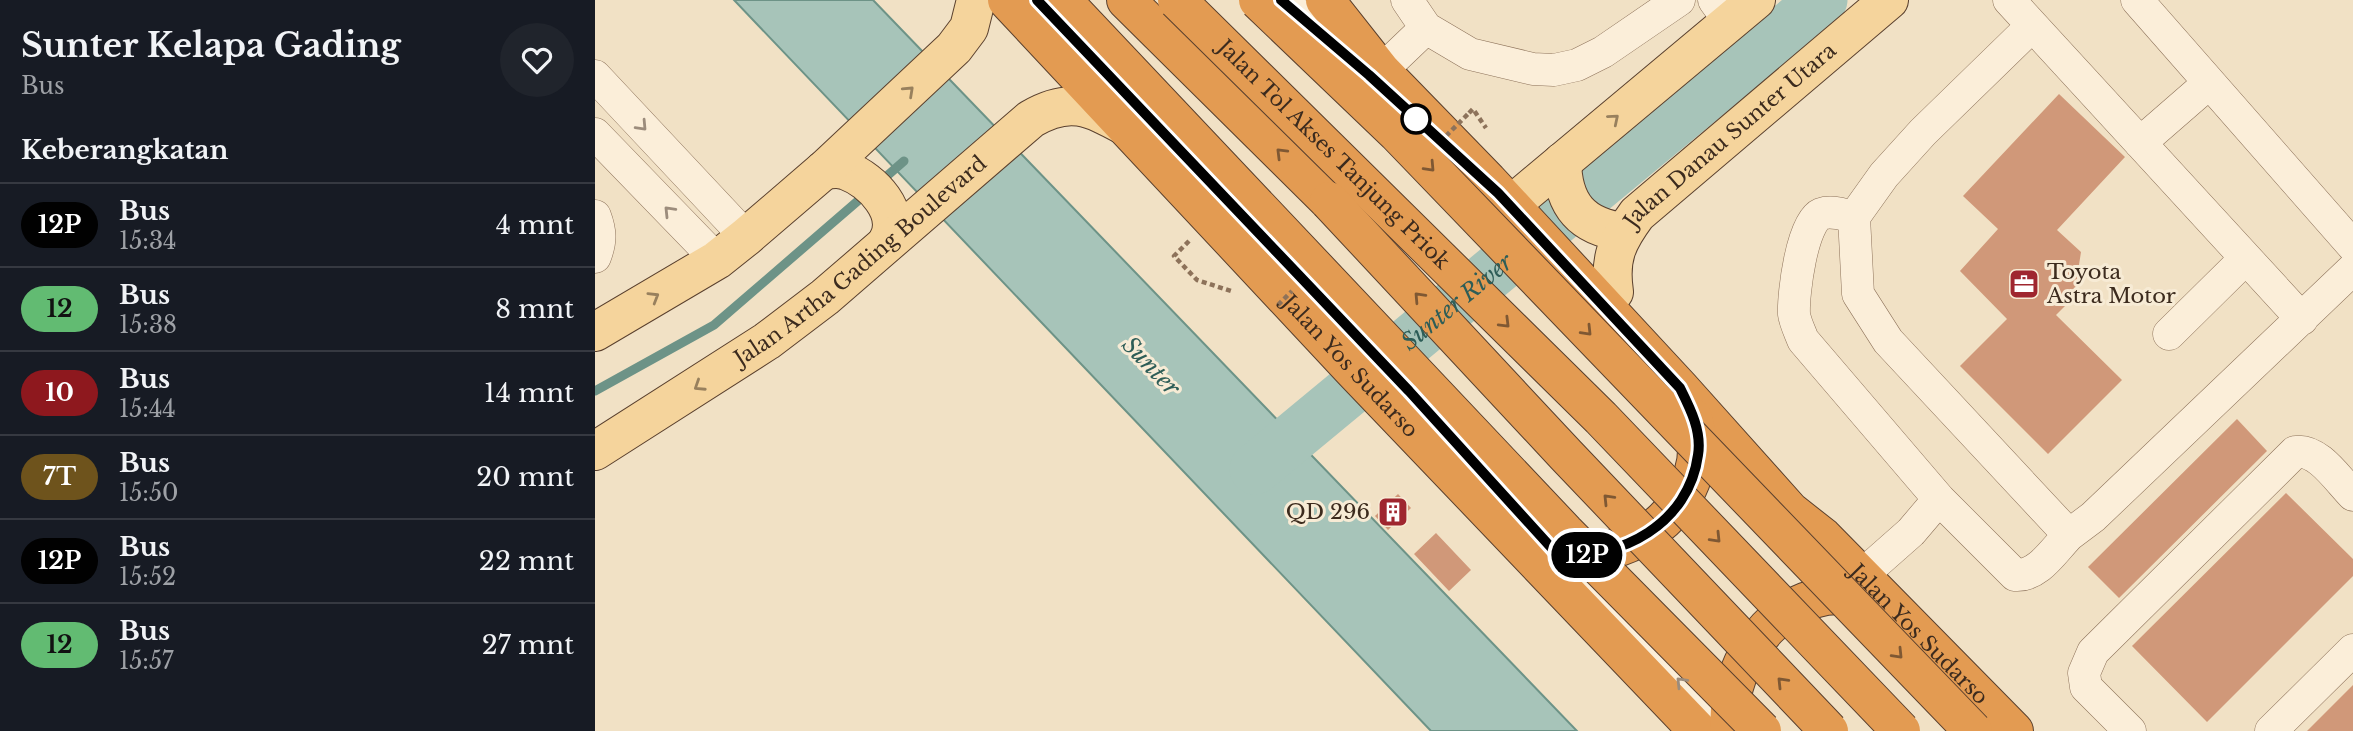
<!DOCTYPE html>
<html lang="id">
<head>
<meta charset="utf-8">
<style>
  :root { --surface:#171b24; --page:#20242c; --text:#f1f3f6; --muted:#9ea1a6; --line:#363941 }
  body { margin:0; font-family:"Libre Baskerville",serif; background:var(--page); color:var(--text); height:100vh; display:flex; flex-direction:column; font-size:26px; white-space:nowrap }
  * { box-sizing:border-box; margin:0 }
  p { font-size:23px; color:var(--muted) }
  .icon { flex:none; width:38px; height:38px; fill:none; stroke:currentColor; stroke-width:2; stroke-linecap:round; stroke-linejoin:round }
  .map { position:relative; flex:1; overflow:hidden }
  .panel { display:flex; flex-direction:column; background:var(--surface); width:595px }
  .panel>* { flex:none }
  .badge { padding:0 14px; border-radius:23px; font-size:24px; line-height:46px }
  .map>.badge { position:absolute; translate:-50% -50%; box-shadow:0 0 0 4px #fff }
  h2 { padding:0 21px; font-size:26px; line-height:63px }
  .round { display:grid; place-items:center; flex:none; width:74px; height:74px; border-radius:37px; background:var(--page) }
  .headline { display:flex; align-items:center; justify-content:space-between; height:119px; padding:0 21px }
  h1 { font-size:33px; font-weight:700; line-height:52px }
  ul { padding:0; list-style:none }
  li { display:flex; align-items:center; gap:21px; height:84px; padding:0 21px; border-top:2px solid var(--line) }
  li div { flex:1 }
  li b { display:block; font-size:26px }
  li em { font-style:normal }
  li .badge { min-width:77px; font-weight:700; text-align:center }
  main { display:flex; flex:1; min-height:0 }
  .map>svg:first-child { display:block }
</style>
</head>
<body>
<main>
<section class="panel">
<div class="headline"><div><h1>Sunter Kelapa Gading</h1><p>Bus</p></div><a class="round"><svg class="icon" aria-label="heart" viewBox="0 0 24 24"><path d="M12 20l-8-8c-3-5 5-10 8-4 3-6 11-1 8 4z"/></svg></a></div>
<h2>Keberangkatan</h2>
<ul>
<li><span class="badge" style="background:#010101;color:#fff">12P</span><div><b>Bus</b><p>15:34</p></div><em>4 mnt</em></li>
<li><span class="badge" style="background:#62bb72;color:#111">12</span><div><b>Bus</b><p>15:38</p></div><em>8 mnt</em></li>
<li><span class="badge" style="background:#8e181e;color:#fff">10</span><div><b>Bus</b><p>15:44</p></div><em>14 mnt</em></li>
<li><span class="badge" style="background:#6e531c;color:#fff">7T</span><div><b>Bus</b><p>15:50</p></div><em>20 mnt</em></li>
<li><span class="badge" style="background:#010101;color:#fff">12P</span><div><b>Bus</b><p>15:52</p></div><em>22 mnt</em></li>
<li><span class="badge" style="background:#62bb72;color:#111">12</span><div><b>Bus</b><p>15:57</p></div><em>27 mnt</em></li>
</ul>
</section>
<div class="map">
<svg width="1758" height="731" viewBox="0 0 1758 731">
  <rect width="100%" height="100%" fill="#f1e1c5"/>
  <!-- water -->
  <path fill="#a7c4b9" stroke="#6d9387" stroke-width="2" d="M139,0H278L982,731H836Z"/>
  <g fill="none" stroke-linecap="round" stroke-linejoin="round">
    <!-- stream -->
    <path stroke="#6d9387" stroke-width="9" d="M285,182L309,161
      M0,391L119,325L272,193"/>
    <!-- river -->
    <path stroke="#a7c4b9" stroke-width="51" id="s1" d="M660,469L1227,0"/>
  </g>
  <!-- building -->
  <path fill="#d09879" d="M1464,94L1530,157L1462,230L1486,252L1479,297L1461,315L1527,380L1453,454L1365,366L1412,319L1365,271L1403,229L1368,196Z
    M1642,419L1672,451L1524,598L1493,567Z
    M1691,493L1758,559V576L1612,722L1537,646Z
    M803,494L816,508L793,530L780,516Z
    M841,533L876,570L854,591L819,554Z
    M1758,685V731H1712Z"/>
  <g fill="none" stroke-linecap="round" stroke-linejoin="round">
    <!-- minor casing -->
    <g stroke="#8d725a" stroke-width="33">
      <path id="minor" d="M442,0L479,38
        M812,0L831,28L875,54L938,69L959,70L982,65L1008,52L1084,0
        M1119,0L1135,22
        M1414,0L1707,319
        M1542,0L1758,246
        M700,12L778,79
        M786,71L831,28
        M0,76L151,237
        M0,134L122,260
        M1545,143L1614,83
        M0,216C6,232 6,241 0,257
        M1259,217L1289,175L1328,132L1437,26
        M1574,334L1651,258
        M879,463L962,554L1133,731
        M1344,499L1420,575C1443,577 1459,550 1474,535
        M1265,577L1316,532L1344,499L1208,340C1205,332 1200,322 1199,314C1198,294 1207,222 1226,214C1237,210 1249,215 1259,217L1263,294L1293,341L1474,535L1498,517L1758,269
        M1535,731L1491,687L1489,673L1498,652L1700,452C1723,448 1743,480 1758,495
        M1676,731L1758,650"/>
    </g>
    <!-- major casing -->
    <g stroke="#5a402e" stroke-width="40">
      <g id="major">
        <path d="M967,162C968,204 986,227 1029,232"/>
        <path d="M229,170C237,169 245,168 252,171C277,180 308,213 293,240"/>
        <path d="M929,194L1161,0"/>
        <path id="s2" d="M1019,292C1014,258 1022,241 1042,214L1294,0"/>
        <path d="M0,332L122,260L151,237L229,170L359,48L374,28L381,0"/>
        <path id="s3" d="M0,451L172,341L230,297L436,119C475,96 495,107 532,127"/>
      </g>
    </g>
    <!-- highway casing -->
    <g stroke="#5a402e" stroke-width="40">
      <g id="highway">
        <path id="s4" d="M412,0L758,370L1103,731"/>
        <path d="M531,0L734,201"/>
        <path id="s5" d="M730,0L786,71L893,181L1085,388L1195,511L1228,537L1419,731"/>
        <path d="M964,555C1040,563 1122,500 1098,418"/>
        <path d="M1135,731C1128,657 1195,574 1274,600"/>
      </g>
    </g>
    <!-- path -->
    <path stroke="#8d725a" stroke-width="4.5" stroke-dasharray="5 3.5" stroke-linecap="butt" d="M874,113L878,109L891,128
      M594,241L579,256L602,280L636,291"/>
    <!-- minor -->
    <use href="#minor" stroke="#fbeed9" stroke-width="32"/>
    <!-- major -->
    <use href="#major" stroke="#f5d49c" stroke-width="38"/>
    <!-- highway -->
    <use href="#highway" stroke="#e39b52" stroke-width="38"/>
    <!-- highway-bridge casing -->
    <g stroke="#5a402e" stroke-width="40" stroke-linecap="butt">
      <g id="highway-bridge">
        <path d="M467,0L970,532L1167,731"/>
        <path id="s6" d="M582,0L1006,418L1306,731"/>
        <path d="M663,0L802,133L1378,731"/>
        <path d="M734,201L971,455L1234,731"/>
      </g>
    </g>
    <!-- path-bridge -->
    <path stroke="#8d725a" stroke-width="4.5" stroke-dasharray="5 3.5" stroke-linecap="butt" d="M851,136L874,113
      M683,305L697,291"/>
    <!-- highway-bridge -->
    <use href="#highway-bridge" stroke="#e39b52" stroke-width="38"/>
  </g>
  <!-- one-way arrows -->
  <defs><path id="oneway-chevron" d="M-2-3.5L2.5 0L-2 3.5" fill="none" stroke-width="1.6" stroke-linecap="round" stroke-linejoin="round" transform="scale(1.75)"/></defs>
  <g stroke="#98805d">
    <use href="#oneway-chevron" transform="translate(314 91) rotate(-43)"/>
    <use href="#oneway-chevron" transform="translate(1019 119) rotate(-40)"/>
    <use href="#oneway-chevron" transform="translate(59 297) rotate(-31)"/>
    <use href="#oneway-chevron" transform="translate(104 386) rotate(147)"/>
  </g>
  <g stroke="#9c8c7c">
    <use href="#oneway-chevron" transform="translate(47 126) rotate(47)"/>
    <use href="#oneway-chevron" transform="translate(74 211) rotate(-134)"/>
    <use href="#oneway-chevron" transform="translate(1086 682) rotate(-134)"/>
  </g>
  <g stroke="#7f5833">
    <use href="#oneway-chevron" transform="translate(686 153) rotate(-135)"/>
    <use href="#oneway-chevron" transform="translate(835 167) rotate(47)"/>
    <use href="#oneway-chevron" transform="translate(824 297) rotate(-133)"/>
    <use href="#oneway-chevron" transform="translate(910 323) rotate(45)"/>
    <use href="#oneway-chevron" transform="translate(992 331) rotate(46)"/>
    <use href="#oneway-chevron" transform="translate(1013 499) rotate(-134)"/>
    <use href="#oneway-chevron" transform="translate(1121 538) rotate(46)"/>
    <use href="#oneway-chevron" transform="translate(1303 654) rotate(46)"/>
    <use href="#oneway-chevron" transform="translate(1187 682) rotate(-134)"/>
  </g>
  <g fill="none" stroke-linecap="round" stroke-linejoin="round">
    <!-- line casing -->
    <g stroke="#fff" stroke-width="16">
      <path id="line" d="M442,0L814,391L962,554C1026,561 1094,523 1103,455C1107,431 1095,408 1085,388L903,193L774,75L686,0"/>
    </g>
    <!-- line -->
    <use href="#line" stroke="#010101" stroke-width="10"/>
  </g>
  <!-- icons -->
  <defs>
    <g id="office-square" transform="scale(1.575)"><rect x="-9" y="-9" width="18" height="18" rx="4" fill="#9f262f" stroke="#f7ebd5"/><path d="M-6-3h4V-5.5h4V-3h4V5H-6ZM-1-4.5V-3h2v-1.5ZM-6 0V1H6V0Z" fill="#fff"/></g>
    <g id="building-square" transform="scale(1.575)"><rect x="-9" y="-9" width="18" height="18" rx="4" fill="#9f262f" stroke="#f7ebd5"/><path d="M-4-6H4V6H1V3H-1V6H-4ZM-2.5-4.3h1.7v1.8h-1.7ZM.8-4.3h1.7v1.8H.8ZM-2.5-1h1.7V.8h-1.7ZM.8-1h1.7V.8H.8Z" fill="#fff"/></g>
  </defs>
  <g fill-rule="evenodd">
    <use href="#office-square" x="1429" y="284"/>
    <use href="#building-square" x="798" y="512"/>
  </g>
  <!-- markers -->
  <circle fill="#fff" stroke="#010101" stroke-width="3.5" cx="821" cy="119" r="14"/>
  <g text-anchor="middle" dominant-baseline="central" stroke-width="6" stroke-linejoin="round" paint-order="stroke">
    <!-- street labels -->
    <g font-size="21" fill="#3c2b1e" stroke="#f7ebd5">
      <text stroke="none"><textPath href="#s2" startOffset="206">Jalan Danau Sunter Utara</textPath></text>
      <text stroke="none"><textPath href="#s6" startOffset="220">Jalan Tol Akses Tanjung Priok</textPath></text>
      <text stroke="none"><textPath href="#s3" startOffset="327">Jalan Artha Gading Boulevard</textPath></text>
      <text stroke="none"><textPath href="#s4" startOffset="502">Jalan Yos Sudarso</textPath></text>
      <text stroke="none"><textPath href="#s5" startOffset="870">Jalan Yos Sudarso</textPath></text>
    </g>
    <!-- poi labels -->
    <g font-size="21" fill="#3c2b1e" stroke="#f7ebd5" text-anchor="start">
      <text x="1452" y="272">Toyota<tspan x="1452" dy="24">Astra Motor</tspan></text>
      <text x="775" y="512" text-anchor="end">QD 296</text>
    </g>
    <!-- water labels -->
    <g font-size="23" font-style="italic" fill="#2d5d57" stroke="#f7ebd5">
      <text stroke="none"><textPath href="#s1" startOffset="262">Sunter River</textPath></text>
      <text transform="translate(556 366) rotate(46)">Sunter</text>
    </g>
  </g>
</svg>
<b class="badge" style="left:992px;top:555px;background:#010101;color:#fff">12P</b>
</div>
</main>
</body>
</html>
